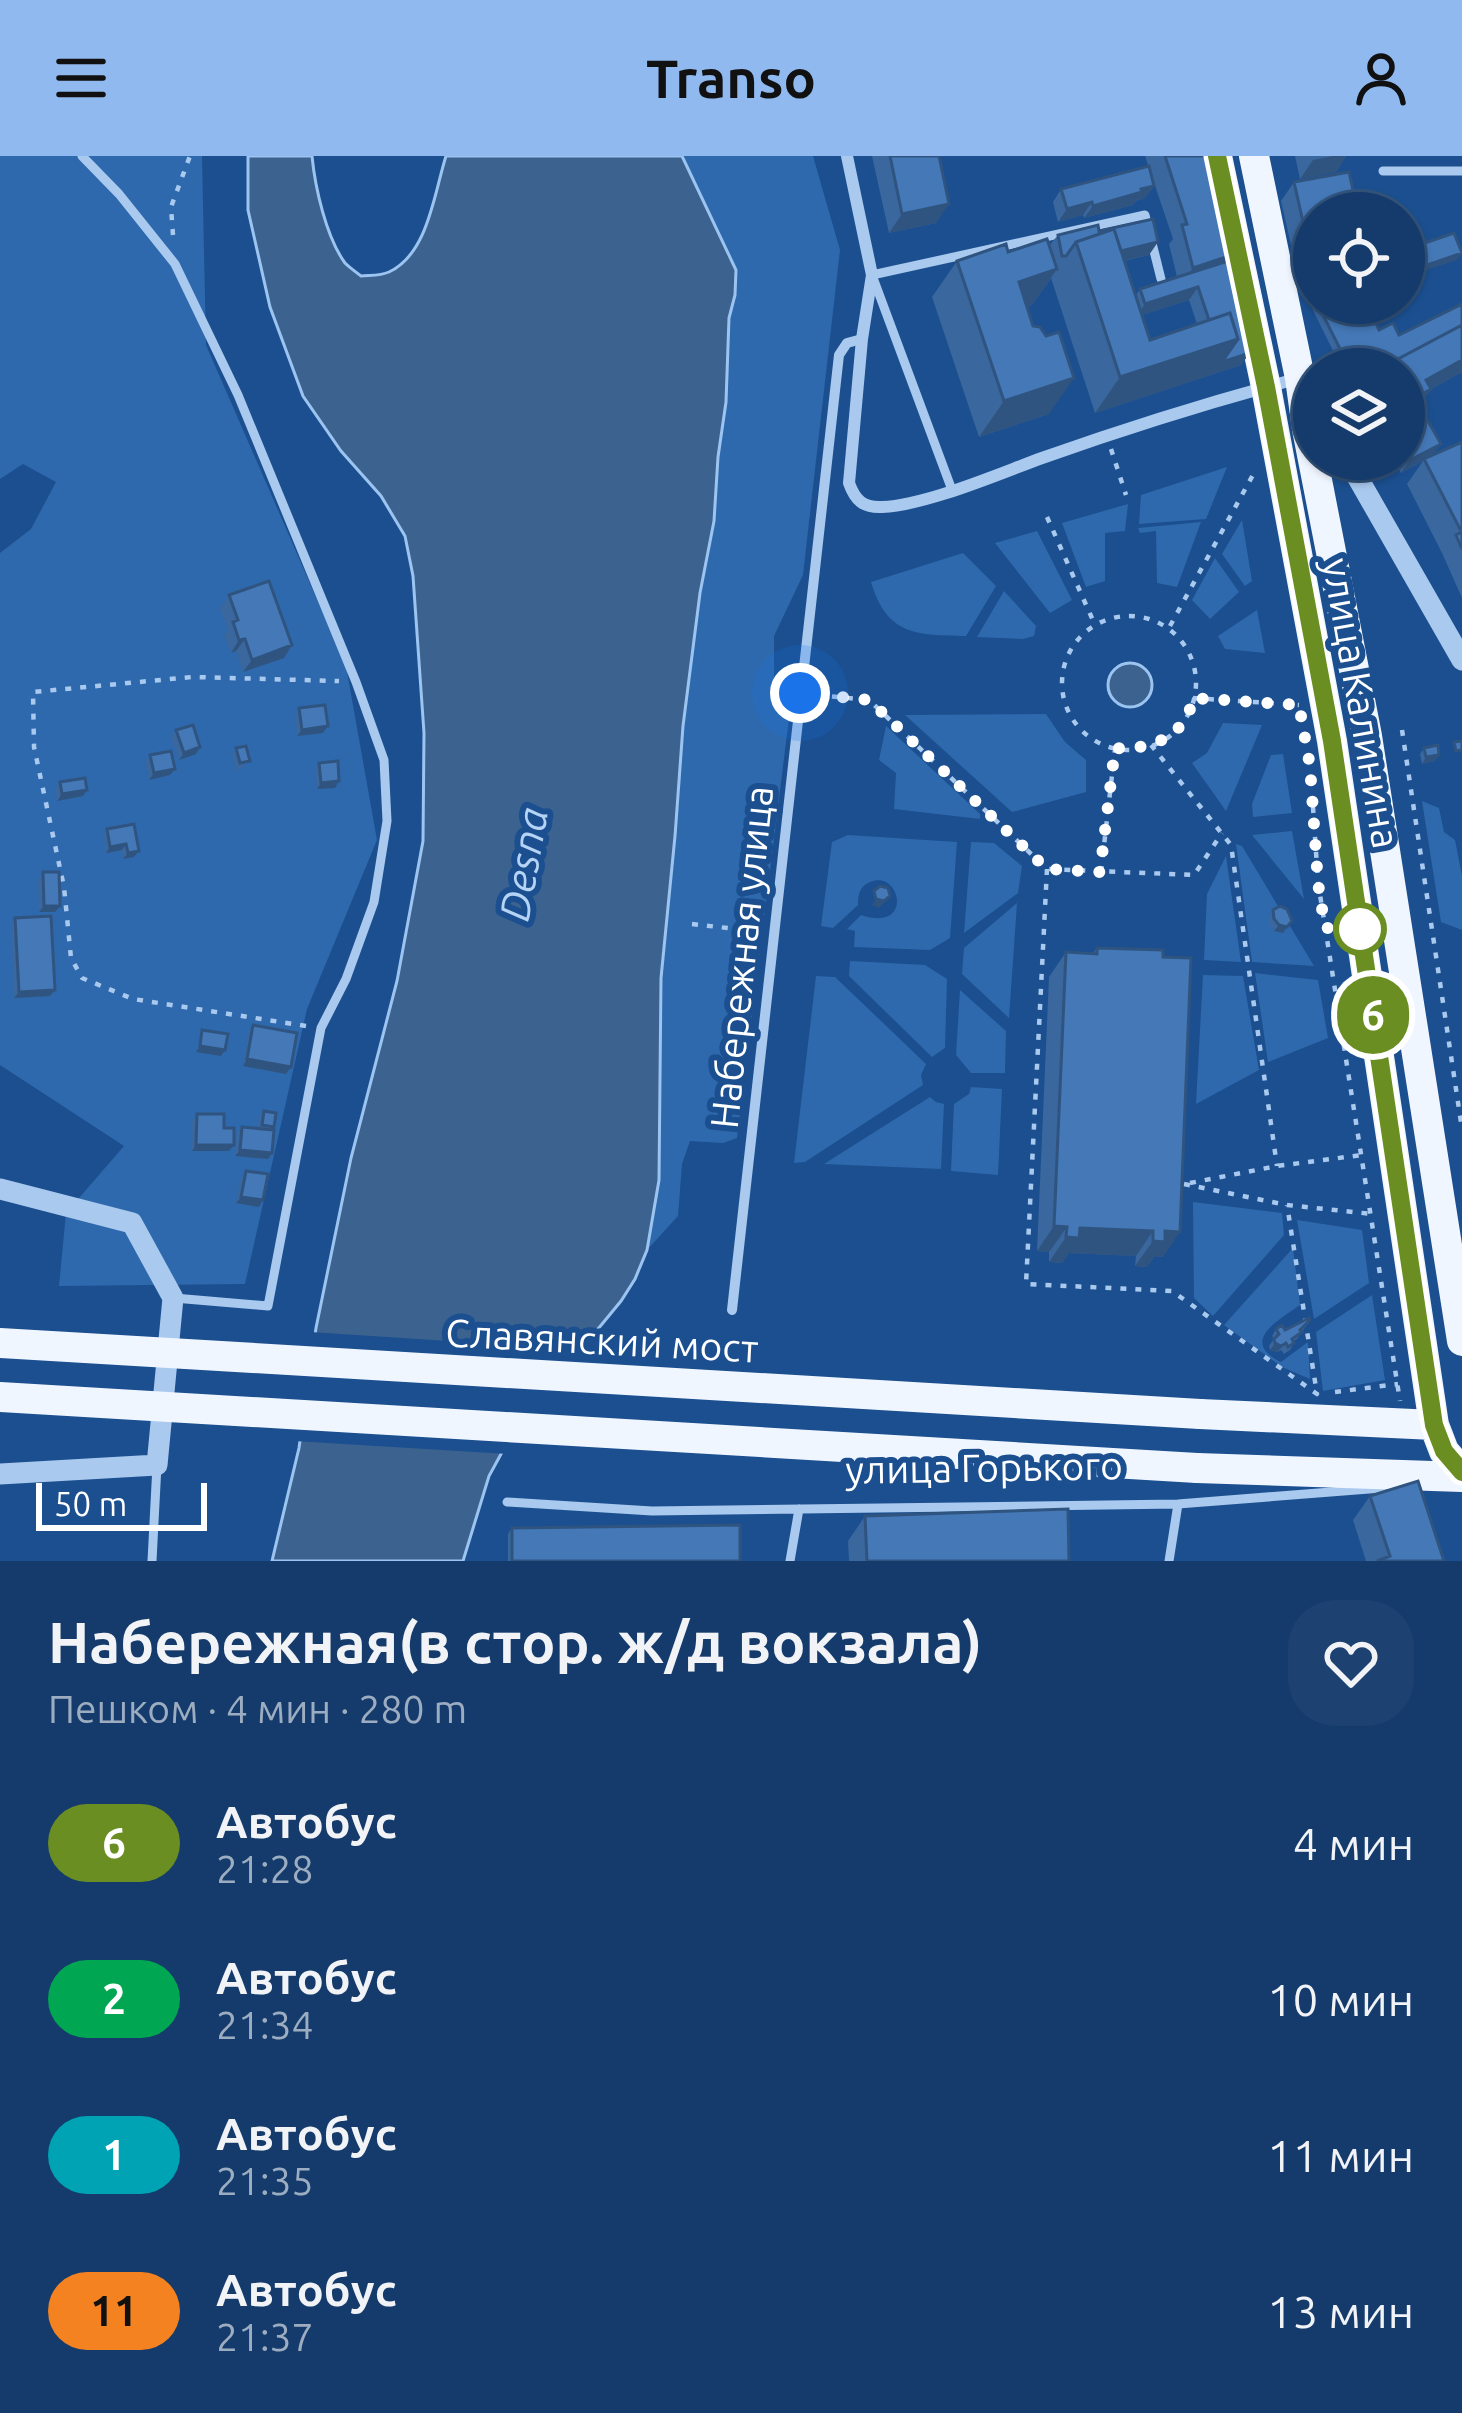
<!DOCTYPE html>
<html lang="ru">
<head>
<meta charset="utf-8">
<style>
  :root { --surface:#143b6b; --page:#1d4271; --text:#f1f3f6; --muted:#9dadc1; --line:#33557e; --accent:#90b9f0 }
  body { margin:0; font-family:Ubuntu,sans-serif; background:var(--page); color:var(--text); height:100vh; display:flex; flex-direction:column; font-size:45px; white-space:nowrap }
  * { box-sizing:border-box; margin:0 }
  p { font-size:39px; color:var(--muted) }
  .icon { flex:none; width:66px; height:66px; fill:none; stroke:currentColor; stroke-width:2; stroke-linecap:round; stroke-linejoin:round }
  .map { position:relative; height:1405px; overflow:hidden }
  .details { display:flex; flex-direction:column; background:var(--surface); flex:1 }
  .details>* { flex:none }
  .badge { padding:0 24px; border-radius:39px; font-size:42px; line-height:78px }
  .buttons { position:absolute; left:1293px; top:36px; display:grid; gap:24px }
  .buttons a { display:grid; place-items:center; width:132px; height:132px; border-radius:50%; background:var(--surface); box-shadow:0 3px 9px #0004,0 0 0 3px var(--line); font-size:60px }
  .scale { position:absolute; left:36px; bottom:30px; width:171px; box-sizing:border-box; padding-left:12px; border:6px solid #fff; border-top:0; font-size:33px; line-height:42px; white-space:nowrap; color:#fff; -webkit-text-stroke:9px #1b4f8f; paint-order:stroke }
  .you { position:absolute; width:60px; height:60px; margin:-30px; border:9px solid #fff; border-radius:50%; background:#1a73e8; box-shadow:0 0 0 18px #1a73e833 }
  .map>.badge { position:absolute; translate:-50% -50%; box-shadow:0 0 0 6px #fff }
  .round { display:grid; place-items:center; flex:none; width:126px; height:126px; border-radius:48px; background:var(--page) }
  .headline { display:flex; align-items:center; justify-content:space-between; height:204px; padding:0 48px }
  h1 { font-size:57px; font-weight:700; line-height:90px }
  ul { padding:0; list-style:none }
  li { display:flex; align-items:center; gap:36px; height:156px; padding:0 48px }
  li div { flex:1 }
  li b { display:block; font-size:45px }
  li em { font-style:normal }
  li .badge { min-width:132px; font-weight:700; text-align:center }
  header { display:flex; justify-content:space-between; align-items:center; height:156px; padding:0 48px; background:var(--accent); color:#111; font-size:54px; font-weight:700 }
  .map>svg:first-child { display:block }
</style>
</head>
<body>
<header><svg class="icon" aria-label="menu" viewBox="0 0 24 24"><path d="M4 6h16M4 12h16M4 18h16"/></svg>Transo<svg class="icon" aria-label="person" viewBox="0 0 24 24"><circle cx="12" cy="8" r="4"/><path d="M4 21q1-7 8-7t8 7"/></svg></header>
<div class="map">
<svg width="1462" height="1405" viewBox="0 0 1462 1405">
  <rect width="100%" height="100%" fill="#1b4f8f"/>
  <!-- green -->
  <path fill="#2e69ad" d="M0,0H202L206,189L346,510L377,684L307,853L245,1128L59,1130L66,1057L124,990L0,909V397L31,373L56,326L23,308L0,323Z
    M682,0H813L840,94L803,419L774,480V525L789,562L737,982L723,987L690,985L682,1008L678,1060L647,1094L659,1024L661,822L675,680L683,570L700,437L714,365L718,301L726,246L729,162L735,139L736,114Z
    M1227,311L1206,363L1139,368L1141,339Z
    M1128,348L1125,375L1105,377V425L1086,431L1062,367Z
    M1242,364L1252,425L1245,430L1222,398Z
    M1201,366L1177,431L1157,427L1156,375L1140,377L1138,372Z
    M1037,375L1072,444L1050,457L995,387Z
    M963,397L996,430L966,480C917,479 887,480 871,426Z
    M1215,402L1239,436L1210,463L1192,444Z
    M1004,435L1036,470L1034,480L1023,483L977,481Z
    M1257,454L1265,497L1225,493L1218,480Z
    M1046,558L1065,586L1086,604V636L1012,656L905,559Z
    M1223,567L1262,569L1226,655L1192,607L1207,597Z
    M886,570L980,658V663L894,653L896,617L879,604Z
    M1283,598L1292,657L1253,661L1252,648L1271,599Z
    M1422,645L1439,652L1444,676L1455,684L1462,720V774L1441,766Z
    M1292,675L1304,743L1252,679Z
    M848,679L957,686L950,782L930,794L854,791L855,775L847,773L861,759C914,777 901,713 870,726C860,730 858,738 858,749L833,772L821,770L832,686Z
    M971,686L994,687L1022,710L1018,737L964,777Z
    M1236,688L1242,690L1314,810L1252,806Z
    M1226,700L1241,806L1204,804L1207,738Z
    M1017,747L1009,862L962,818L964,792Z
    M850,805L925,809L947,823L945,892L932,901L849,820Z
    M1255,817L1318,824L1328,882L1268,906Z
    M1203,819L1243,820L1259,914L1196,948Z
    M816,820L835,821L926,908L921,919L923,929L805,1006L794,1007Z
    M960,834L1006,875L1005,917H971L956,899Z
    M971,931L1002,933L998,1019L951,1015L954,948L969,938Z
    M930,941L936,946L944,948L941,1013L824,1008Z
    M1193,1046L1282,1057L1284,1079L1213,1160L1194,1142Z
    M1297,1064L1362,1074L1369,1127L1314,1163Z
    M1293,1092L1300,1149C1278,1165 1239,1185 1281,1206L1308,1186L1310,1223L1282,1211L1224,1169Z
    M1372,1139L1385,1224L1323,1235L1316,1176Z"/>
  <!-- water -->
  <path fill="#3c6290" stroke="#9cc4f0" stroke-width="3" d="M248,0H312C315,31 326,81 345,107C350,112 356,116 361,120C370,119 380,120 389,116C428,98 434,38 446,0H682L736,114L735,139L729,162L726,246L718,301L714,365L700,437L683,570L675,680L661,822L659,1024L647,1094L635,1123L621,1145L513,1276L489,1320L463,1405H272L299,1292L316,1172L351,1002L397,825L423,685L424,577L413,420L405,380L381,340L341,295L303,240L270,151L248,54Z
    M1108 529a22 22 0 1 1 44 0a22 22 0 1 1-44 0Z"/>
  <!-- pier -->
  <path fill="#1b4f8f" d="M310,1176L588,1194L518,1279L508,1298L294,1285Z"/>
  <g fill="none" stroke-linecap="round" stroke-linejoin="round">
    <!-- path -->
    <path stroke="#a9c9ee" stroke-width="4.5" stroke-dasharray="6 9" stroke-linecap="butt" d="M173,79L171,51L190,0
      M1111,293L1126,339
      M1047,361L1095,469
      M1062 527a67 67 0 1 1 134 0a67 67 0 1 1-134 0Z
      M1170,470L1254,317
      M817,539L869,544L1047,713L1194,719L1222,677
      M1193,542L1299,549
      M1402,574L1462,973
      M1151,589L1231,689L1277,1010
      M1313,651L1318,726L1400,1245
      M1047,713L1026,1128L1172,1135L1317,1238L1287,1049
      M1101,716L1115,593
      M692,768L736,773
      M306,870L133,843L82,822L71,802L64,731L34,591L33,536L192,521L339,525
      M1190,1027L1277,1010L1362,999
      M1184,1028L1287,1049L1372,1058
      M1335,1236L1398,1228"/>
    <!-- service -->
    <path stroke="#a9c9ee" stroke-width="9" d="M82,0L119,38L175,108L238,239L356,526L384,604L387,665L374,746L346,823L321,872L268,1150L174,1142
      M1383,15H1462
      M952,334L872,119L1145,59L1161,123
      M507,1346L652,1355L1178,1348L1382,1332
      M152,1405L157,1309
      M790,1405L799,1353
      M1169,1405L1178,1348"/>
    <!-- pedestrian -->
    <path stroke="#a9c9ee" stroke-width="10" d="M732,1154L839,199L847,187L862,183"/>
    <!-- minor -->
    <path stroke="#a9c9ee" stroke-width="12" d="M847,0L872,119L862,183L849,327C855,344 863,352 882,351C927,349 998,318 1042,302C1127,272 1213,245 1300,222"/>
    <!-- tertiary -->
    <path stroke="#a9c9ee" stroke-width="21" d="M1347,303L1462,504
      M0,1033L132,1067L173,1142L157,1309L0,1318"/>
    <!-- primary -->
    <path stroke="#f0f6ff" stroke-width="30" d="M1217,0L1266,231L1332,585L1434,1269L1444,1295L1462,1316
      M1254,0L1300,222L1307,273L1367,580L1462,1185
      M1200,1258L1434,1269
      M1197,1312L1462,1321"/>
    <!-- primary-bridge -->
    <path stroke="#f0f6ff" stroke-width="30" d="M0,1187L1200,1258
      M0,1241L1197,1312"/>
  </g>
  <!-- wall -->
  <path fill="#3a679d" fill-rule="evenodd" d="M872,0H939L936,67L889,77Z
    M1145,0H1208L1235,98L1231,104L1241,209L1095,257L1051,122L1032,149L1027,151L1049,258L979,281L932,141L957,105L1049,90L1058,79L1099,75L1149,99L1124,105L1136,139L1140,133L1177,121L1169,88L1173,83ZM1189,144L1197,168L1150,184L1142,159Z
    M1295,0H1346L1336,16L1300,23Z
    M1294,26L1314,57V147H1390L1386,154L1374,162L1379,174L1399,179L1462,216L1431,233L1418,252L1404,213H1342L1300,128L1281,45Z
    M1154,30L1145,42L1136,45L1133,49L1084,62L1083,59L1058,66L1053,46L1061,33Z
    M1404,268L1433,299L1462,286V442L1442,397L1407,328L1423,305L1401,317L1393,303H1404Z
    M229,439L284,502L243,516L236,495L231,497L224,479L228,473L220,452Z
    M299,552L323,577L297,580L295,559Z
    M176,574L196,598L179,604L171,581Z
    M236,592L245,611L236,614L232,598Z
    M1424,592L1435,605L1422,608L1420,598Z
    M150,599L175,613L170,619L149,624L145,606Z
    M319,607L339,625L335,632L317,633L315,613Z
    M60,626L83,640L57,645L55,633Z
    M107,673L139,695L134,701L123,703L122,694L106,697L103,679Z
    M43,716L60,750L55,756H39L38,723Z
    M1273,754L1292,765L1283,777L1274,775L1269,769V761Z
    M15,762L55,834L50,840L14,842L11,768Z
    M1097,792L1163,1101L1155,1100L1147,1111L1135,1110L1136,1100L1069,1097L1062,1107L1049,1106V1096L1037,1095L1049,821L1066,796L1093,797Z
    M253,869L291,911L286,918L243,910L249,875Z
    M264,955L274,971L272,974V997L268,1003L235,1000L237,977L242,971L258,972L259,961Z
    M197,958L224,972L234,989L229,995H192V965Z
    M246,1015L263,1044L259,1051L236,1047L241,1021Z
    M1310,1164L1297,1183L1293,1185L1294,1187L1290,1194L1284,1198L1281,1194L1277,1196L1270,1194L1269,1190L1274,1183L1272,1180L1276,1173L1285,1174Z
    M1370,1340L1444,1405H1366L1353,1364Z
    M865,1360L1069,1405H849L848,1385Z
    M512,1372L740,1405H508V1378Z"/>
  <!-- shaded-wall -->
  <path fill="#305480" d="M1333,0H1346L1336,16L1300,23L1313,4Z
    M1154,30L1145,42L1136,45L1133,49L1084,62L1093,50Z
    M1092,46L1083,59L1058,66L1067,53Z
    M949,48L936,67L889,77L902,58Z
    M1158,86L1149,99L1095,111L1104,99Z
    M1462,97L1457,104L1404,121V117Z
    M1235,98L1222,117L1180,130L1193,112Z
    M1314,109V125L1304,122L1313,110Z
    M1057,113L1032,149L993,162L1019,126Z
    M1198,131L1189,144L1136,161L1145,148Z
    M1238,183L1250,197L1241,209L1095,257L1120,221Z
    M1462,204V216L1413,243L1426,224Z
    M1074,222L1049,258L979,281L1004,245Z
    M1431,233L1418,252L1404,260V249Z
    M1441,288L1432,300L1401,317L1410,304Z
    M245,483L236,495L231,497L239,484Z
    M292,489L284,502L243,516L252,504Z
    M328,570L323,577L297,580L302,574Z
    M200,591L196,598L179,604L184,597Z
    M1439,599L1435,605L1422,608L1426,601Z
    M175,613L170,619L149,624L154,617Z
    M339,625L335,632L317,633L321,627Z
    M87,634L83,640L57,645L62,638Z
    M126,688L122,694L106,697L110,691Z
    M139,695L134,701L123,703L128,697Z
    M890,740L879,752L872,749L876,743Z
    M44,750H60L55,756H39Z
    M1279,769L1287,771L1283,777L1274,775Z
    M55,834L50,840L14,842L19,836Z
    M200,890L225,894L221,900L196,896Z
    M247,903L291,911L286,918L243,910Z
    M196,989H234L229,995H192Z
    M240,994L272,997L268,1003L235,1000Z
    M241,1041L263,1044L259,1051L236,1047Z
    M1054,1070L1067,1071L1049,1096L1037,1095Z
    M1080,1072L1153,1075L1136,1100L1069,1097L1062,1107L1049,1106L1066,1081Z
    M1165,1075L1180,1076L1163,1101L1155,1100L1147,1111L1135,1110L1153,1085Z
    M1275,1187H1286L1277,1196L1270,1194Z"/>
  <!-- building -->
  <path fill="#4478b7" stroke="#305480" stroke-width="3" d="M890,0H939L949,48L902,58Z
    M1165,0H1208L1235,98L1193,112L1182,69L1187,68Z
    M1149,10L1154,30L1141,33L1142,36L1093,50L1092,46L1067,53L1061,33Z
    M1349,16L1358,57H1314L1313,110L1294,26Z
    M1153,63L1158,86L1121,95L1114,73L1076,86L1066,100H1062L1058,79L1098,69L1099,75Z
    M1114,73L1150,184L1230,157L1238,183L1120,221L1076,86Z
    M1454,77L1462,97L1404,117V94Z
    M1047,83L1057,113L1019,126L1033,170L1040,171L1046,180L1059,176L1074,222L1004,245L957,105L1006,88L1008,96Z
    M1231,104L1250,197L1222,206L1238,183L1230,157L1209,164L1198,131L1145,148L1140,133Z
    M1314,120V141L1304,122Z
    M1317,147H1390L1372,159L1379,174L1393,167L1399,179L1462,148V169L1379,213H1350Z
    M1462,169V204L1426,224L1431,233L1404,249V213H1379Z
    M1423,256L1441,288L1410,304L1404,294V268Z
    M1462,286V372L1460,373L1424,303Z
    M1462,376V393L1456,379Z
    M269,425L292,489L252,504L245,483L239,484L233,466L238,464L229,439Z
    M325,549L328,570L302,574L299,552Z
    M193,569L200,591L184,597L176,574Z
    M1462,585V594L1456,595L1454,586Z
    M1438,589L1439,599L1426,601L1424,592Z
    M246,590L250,605L240,607L236,592Z
    M171,595L175,613L154,617L150,599Z
    M338,605L339,625L321,627L319,607Z
    M85,622L87,634L62,638L60,626Z
    M134,668L139,695L128,697L126,688L110,691L107,673Z
    M43,716H59L60,750H44Z
    M880,730L888,732L890,740L884,745L876,743L874,735Z
    M1280,750L1287,753L1292,765L1287,771L1279,769L1274,763L1273,754Z
    M51,760L55,834L19,836L15,762Z
    M1097,792L1163,794V801L1191,802L1180,1076L1165,1075V1086L1153,1085V1075L1080,1072L1079,1082L1066,1081L1067,1071L1054,1070L1066,796L1097,798Z
    M253,869L297,877L291,911L247,903Z
    M202,874L228,878L225,894L200,890Z
    M264,955L276,957L274,971L262,969Z
    M197,958H224V972H234V989H196Z
    M242,971L274,974L272,997L240,994Z
    M246,1015L268,1018L263,1044L241,1041Z
    M1309,1162L1310,1164L1300,1174L1302,1176L1292,1183L1294,1187L1288,1191L1286,1187L1281,1190L1275,1187L1274,1183L1279,1178L1276,1173L1282,1169L1285,1174Z
    M1418,1325L1444,1405H1377L1390,1400L1370,1340Z
    M1068,1353L1069,1405H867L865,1360Z
    M740,1369V1405H512V1372Z"/>
  <g fill="none" stroke-linecap="round" stroke-linejoin="round">
    <!-- line casing -->
    <g stroke="#fff" stroke-width="27">
      <path id="line" d="M1217,0L1266,231L1332,585L1434,1269L1444,1295L1462,1316"/>
    </g>
    <!-- line -->
    <use href="#line" stroke="#6b8e23" stroke-width="18"/>
    <!-- walk -->
    <path stroke="#fff" stroke-width="12" stroke-dasharray="0 21.6" d="M800,537L869,544L1047,713L1100,716L1115,592C1151,594 1186,581 1193,542L1299,549L1310,610L1318,727L1325,772L1360,773"/>
  </g>
  <!-- markers -->
  <circle fill="#fff" stroke="#6b8e23" stroke-width="6" cx="1360" cy="773" r="24"/>
  <g text-anchor="middle" dominant-baseline="central" stroke-width="12" stroke-linejoin="round" paint-order="stroke">
    <!-- street labels -->
    <g font-size="39" fill="#fff" stroke="#1b4f8f">
      <text transform="translate(1362 547) rotate(80)">улица Калинина</text>
      <text transform="translate(741 801) rotate(-84)">Набережная улица</text>
      <text transform="translate(602 1184) rotate(3)">Славянский мост</text>
      <text transform="translate(984 1311) rotate(-1)">улица Горького</text>
    </g>
    <!-- water labels -->
    <g font-size="42" font-style="italic" fill="#b5d3f5" stroke="#1b4f8f">
      <text transform="translate(523 708) rotate(-80)">Desna</text>
    </g>
  </g>
</svg>
<div class="buttons">
<a><svg class="icon" aria-label="locate" viewBox="0 0 24 24"><circle cx="12" cy="12" r="6"/><path d="M12 2v4M12 18v4M2 12h4M18 12h4"/></svg></a>
<a><svg class="icon" aria-label="layers" viewBox="0 0 24 24"><path d="M12 4l9 5-9 5-9-5zM3 14l9 5 9-5"/></svg></a>
</div>
<div class="scale">50 m</div>
<div class="you" style="left:800px;top:537px"></div>
<b class="badge" style="left:1373px;top:859px;background:#6b8e23;color:#fff">6</b>
</div>
<section class="details">
<div class="headline"><div><h1>Набережная(в стор. ж/д вокзала)</h1><p>Пешком · 4 мин · 280 m</p></div><a class="round"><svg class="icon" aria-label="heart" viewBox="0 0 24 24"><path d="M12 20l-8-8c-3-5 5-10 8-4 3-6 11-1 8 4z"/></svg></a></div>
<ul>
<li><span class="badge" style="background:#6b8e23;color:#fff">6</span><div><b>Автобус</b><p>21:28</p></div><em>4 мин</em></li>
<li><span class="badge" style="background:#00a651;color:#fff">2</span><div><b>Автобус</b><p>21:34</p></div><em>10 мин</em></li>
<li><span class="badge" style="background:#00a3b4;color:#fff">1</span><div><b>Автобус</b><p>21:35</p></div><em>11 мин</em></li>
<li><span class="badge" style="background:#f58220;color:#111">11</span><div><b>Автобус</b><p>21:37</p></div><em>13 мин</em></li>
</ul>
</section>
</body>
</html>
